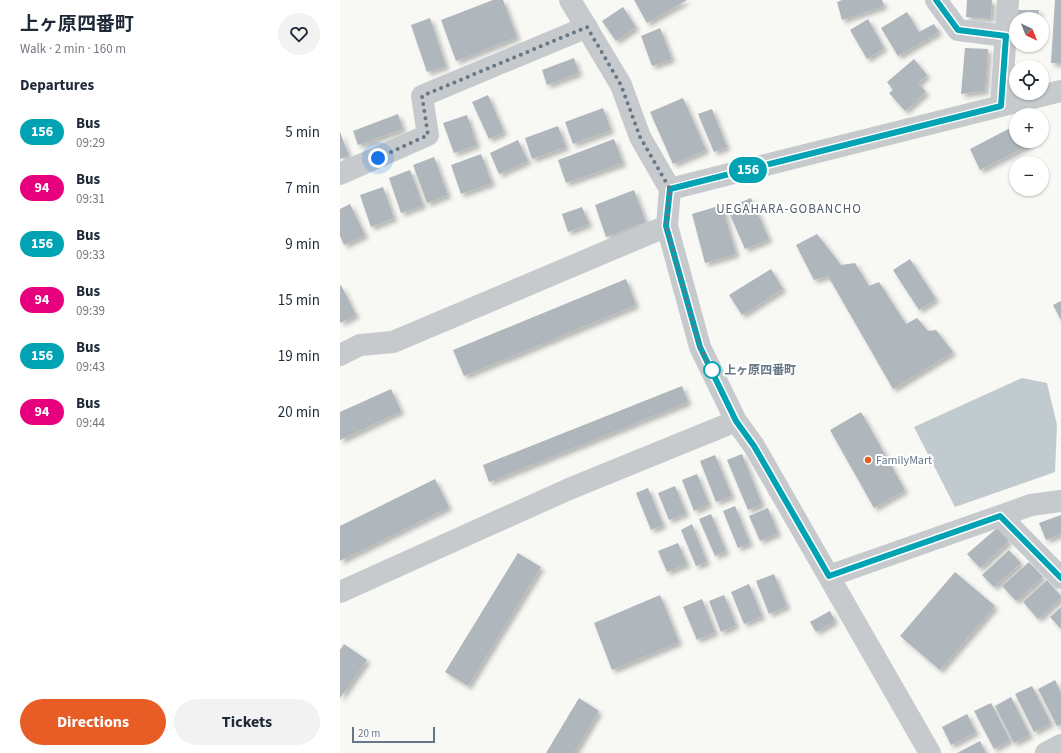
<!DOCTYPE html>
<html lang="en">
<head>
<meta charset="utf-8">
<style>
  :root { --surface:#fff; --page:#f2f2f3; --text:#1f2937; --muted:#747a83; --accent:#e85c25 }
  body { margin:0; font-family:"Source Sans 3","Noto Sans JP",sans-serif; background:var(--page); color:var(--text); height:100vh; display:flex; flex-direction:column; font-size:15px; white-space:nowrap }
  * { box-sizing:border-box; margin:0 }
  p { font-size:13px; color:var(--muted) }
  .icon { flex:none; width:22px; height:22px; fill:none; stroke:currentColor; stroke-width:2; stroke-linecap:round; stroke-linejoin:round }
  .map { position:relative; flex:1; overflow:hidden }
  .panel { display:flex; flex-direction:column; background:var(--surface); width:340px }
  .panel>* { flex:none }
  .badge { padding:0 8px; border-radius:13px; font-size:14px; line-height:26px }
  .needle { width:26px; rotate:137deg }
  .controls { position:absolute; left:669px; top:12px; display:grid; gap:8px }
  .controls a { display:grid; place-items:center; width:40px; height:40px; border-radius:50%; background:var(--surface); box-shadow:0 1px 3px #0004; font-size:20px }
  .scale { position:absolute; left:12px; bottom:10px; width:83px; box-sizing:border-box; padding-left:4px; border:2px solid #667787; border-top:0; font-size:11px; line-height:14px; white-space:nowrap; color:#667787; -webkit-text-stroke:3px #fff; paint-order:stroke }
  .you { position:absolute; width:20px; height:20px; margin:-10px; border:3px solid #fff; border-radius:50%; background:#1a73e8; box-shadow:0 0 0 6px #1a73e833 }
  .map>.badge { position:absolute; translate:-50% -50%; box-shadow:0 0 0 2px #fff }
  h2 { padding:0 20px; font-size:15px; line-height:36px }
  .round { display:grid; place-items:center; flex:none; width:42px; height:42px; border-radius:21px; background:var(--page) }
  .summary { display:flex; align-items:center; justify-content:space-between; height:68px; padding:0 20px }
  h1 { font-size:19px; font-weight:700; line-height:30px }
  .cta { display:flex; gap:8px; margin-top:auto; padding:8px 20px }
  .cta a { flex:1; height:46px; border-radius:24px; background:var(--accent); color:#fff; font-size:16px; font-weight:700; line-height:46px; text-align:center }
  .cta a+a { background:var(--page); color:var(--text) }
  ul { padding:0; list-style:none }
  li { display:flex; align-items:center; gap:12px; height:56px; padding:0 20px }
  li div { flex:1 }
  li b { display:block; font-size:15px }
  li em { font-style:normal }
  li .badge { min-width:44px; font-weight:700; text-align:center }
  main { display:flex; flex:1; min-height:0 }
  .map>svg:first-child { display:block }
</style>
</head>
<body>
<main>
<section class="panel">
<div class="summary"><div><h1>上ヶ原四番町</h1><p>Walk · 2 min · 160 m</p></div><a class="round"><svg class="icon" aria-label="heart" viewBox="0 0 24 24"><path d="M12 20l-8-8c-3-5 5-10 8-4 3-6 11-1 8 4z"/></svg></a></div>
<h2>Departures</h2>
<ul>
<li><span class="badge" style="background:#00a3b4;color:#fff">156</span><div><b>Bus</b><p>09:29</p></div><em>5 min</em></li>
<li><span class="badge" style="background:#e6007e;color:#fff">94</span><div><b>Bus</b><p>09:31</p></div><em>7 min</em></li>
<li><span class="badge" style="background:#00a3b4;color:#fff">156</span><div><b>Bus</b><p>09:33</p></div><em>9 min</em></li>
<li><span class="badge" style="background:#e6007e;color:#fff">94</span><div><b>Bus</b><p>09:39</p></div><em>15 min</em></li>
<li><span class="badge" style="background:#00a3b4;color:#fff">156</span><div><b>Bus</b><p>09:43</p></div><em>19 min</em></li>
<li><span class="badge" style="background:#e6007e;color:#fff">94</span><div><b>Bus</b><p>09:44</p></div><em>20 min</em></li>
</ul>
<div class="cta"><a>Directions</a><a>Tickets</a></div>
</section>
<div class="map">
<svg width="721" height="753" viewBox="0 0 721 753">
  <defs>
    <filter id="shadow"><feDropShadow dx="3.5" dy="3.5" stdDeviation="2" flood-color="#0004"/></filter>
  </defs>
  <rect width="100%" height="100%" fill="#f8f8f5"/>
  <!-- water -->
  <path fill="#c0cacf" d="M682,378L707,383L717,425L715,472L615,507L574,427Z"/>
  <!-- building -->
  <path fill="#afb6bc" filter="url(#shadow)" d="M153,0H163L177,37L116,61L101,20Z
    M294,0H347L307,23Z
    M502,0H542L544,6L502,20L497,2Z
    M627,0H652L651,19L626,17Z
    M715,0H721V63H711Z
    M283,7L296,27L276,41L262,21Z
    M675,10H699L698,19H675Z
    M567,12L579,32L594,24L599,32L558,56L541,28Z
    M90,18L106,66L87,72L71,25Z
    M528,19L544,48L527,59L510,30Z
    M320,28L332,59L312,66L301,36Z
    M625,48L648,49L645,91L621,94Z
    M234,58L239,73L207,85L202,70Z
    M574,59L587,75L578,83L586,92L565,111L549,93L553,90L547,82Z
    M148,95L164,132L149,139L132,102Z
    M343,98L366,150L333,164L310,112Z
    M263,108L271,130L233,144L225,122Z
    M372,109L387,147L374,152L358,114Z
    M58,114L63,129L18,145L13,131Z
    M127,115L137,145L114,153L103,123Z
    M676,125V141H687L689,145L640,170L630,149Z
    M218,126L226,147L192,159L185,138Z
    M0,132L9,156L0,159Z
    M274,139L283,163L226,183L218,160Z
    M178,140L188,161L159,174L150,153Z
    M141,154L152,183L121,194L111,165Z
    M94,157L108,195L87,203L73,165Z
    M70,170L83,205L61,213L49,178Z
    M43,187L54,218L31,227L20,195Z
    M294,190L306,222L266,237L255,205Z
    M411,198L429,239L405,249L387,208Z
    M10,204L25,235L4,245L0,236V209Z
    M382,205L396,254L365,263L352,214Z
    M242,207L249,224L228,232L222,214Z
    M477,234L501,265L515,263L529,286L539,282L566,324L577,318L588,331L596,330L613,352L553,389L488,276L474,280L456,245Z
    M570,259L596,299L579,310L553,270Z
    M431,269L443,289L402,315L389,295Z
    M286,279L296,305L124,376L113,350Z
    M1,285L16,315L0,323V286Z
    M721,301V320L713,305Z
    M342,386L348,402L149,482L143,465Z
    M51,389L61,411L0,440V412Z
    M521,412L565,490L534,508L490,430Z
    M402,454L422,504L408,510L387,460Z
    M375,455L392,496L376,502L360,461Z
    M357,474L369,504L354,511L342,480Z
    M95,479L109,507L0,561V526Z
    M335,486L346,513L329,520L318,493Z
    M308,488L323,525L311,530L296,493Z
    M395,506L410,543L398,548L383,511Z
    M428,508L438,533L420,541L409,516Z
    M371,514L386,551L375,556L359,519Z
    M721,515V534L706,540L699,523Z
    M352,524L367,562L356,566L341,530Z
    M657,528L669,541L640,568L627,554Z
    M338,543L347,564L327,572L318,551Z
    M669,550L681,563L654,587L642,575Z
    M178,553L201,567L128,686L105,672Z
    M689,562L703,577L676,601L662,586Z
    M615,572L655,606L600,670L560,636Z
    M434,574L447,606L429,614L416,581Z
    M707,580L721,596V598L698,619L683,602Z
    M409,584L422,616L404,624L391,592Z
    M320,595L339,642L272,670L254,623Z
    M384,595L396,625L381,632L369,601Z
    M362,599L375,632L357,640L343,607Z
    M721,607V629L710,617Z
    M490,611L495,621L476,632L470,622Z
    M4,644L27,660L0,698V650Z
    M715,680L721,693V724L717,726L698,689Z
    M692,686L711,723L694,732L675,694Z
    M671,697L690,735L674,743L655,706Z
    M239,698L259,711L234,753H206Z
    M651,703L670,740L654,749L634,711Z
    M627,714L636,732L611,745L602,727Z
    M640,741L646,753H617Z"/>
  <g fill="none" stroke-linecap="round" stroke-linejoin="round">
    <!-- minor -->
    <path stroke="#c6cacd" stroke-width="22" d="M230,0L281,85L300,137L330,189L327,226L360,347L396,421L414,446L590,753
      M596,0L618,30L666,36
      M661,106L668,0
      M0,174L88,135L82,96L247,27
      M330,189L721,91
      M0,355L20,345L53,342L327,226
      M660,516L721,578
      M489,576L691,505L721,501
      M0,592L229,489L396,421
      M706,753L721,745"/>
  </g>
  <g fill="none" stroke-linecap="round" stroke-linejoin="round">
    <!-- line casing -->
    <g stroke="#fff" stroke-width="9">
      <path id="line" d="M596,0L618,30L666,36L661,106L330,189L326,226L360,347L396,421L414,446L489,576L660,516L721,578"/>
    </g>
    <!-- line -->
    <use href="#line" stroke="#00a3b4" stroke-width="6"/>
    <!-- walk -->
    <path stroke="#667787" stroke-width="4" stroke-dasharray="0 7.2" d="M38,158L88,135L82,96L247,27L281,85L300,137L330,189L326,226L360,347L372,372V370"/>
  </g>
  <!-- markers -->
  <circle fill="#fff" stroke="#00a3b4" stroke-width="2" cx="372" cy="370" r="8"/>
  <circle fill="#e85c25" stroke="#fff" stroke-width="1.5" cx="528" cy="460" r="4"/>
  <g text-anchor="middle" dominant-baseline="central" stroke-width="4" stroke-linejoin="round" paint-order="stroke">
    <!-- stop labels -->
    <g font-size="12" font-weight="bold" fill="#667787" stroke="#fff" text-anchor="start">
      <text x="384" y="370">上ヶ原四番町</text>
    </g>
    <!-- poi labels -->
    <g font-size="12" fill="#667787" stroke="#fff" text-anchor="start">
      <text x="536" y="460">FamilyMart</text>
    </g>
    <!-- neighbourhood labels -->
    <g font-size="13" letter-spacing="1" fill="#55616c" stroke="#fff">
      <text x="449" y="209">UEGAHARA-GOBANCHO</text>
    </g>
  </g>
</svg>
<div class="controls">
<a><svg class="needle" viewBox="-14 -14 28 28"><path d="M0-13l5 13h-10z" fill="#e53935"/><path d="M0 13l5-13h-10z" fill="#747a83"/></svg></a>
<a><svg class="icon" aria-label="locate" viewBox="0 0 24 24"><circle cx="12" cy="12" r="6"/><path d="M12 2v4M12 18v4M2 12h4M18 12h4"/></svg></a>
<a>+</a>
<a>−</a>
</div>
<div class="scale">20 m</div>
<div class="you" style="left:38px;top:158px"></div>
<b class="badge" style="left:408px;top:170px;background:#00a3b4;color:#fff">156</b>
</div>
</main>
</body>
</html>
